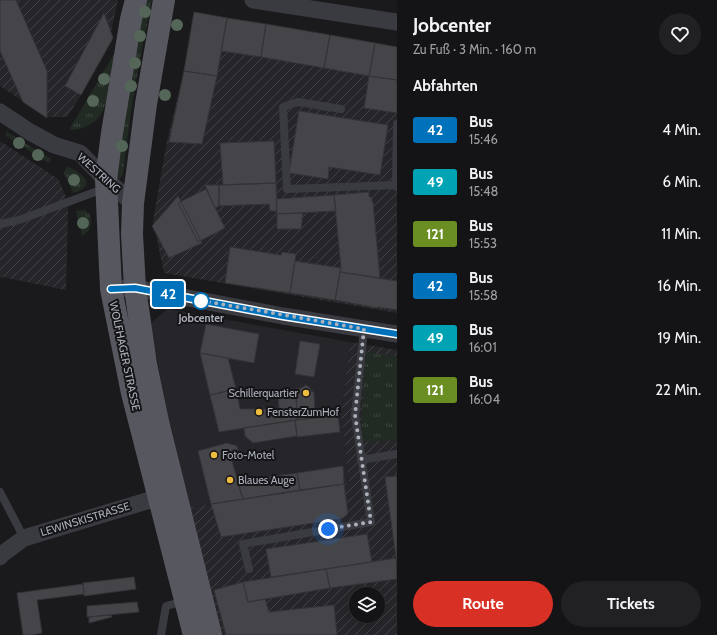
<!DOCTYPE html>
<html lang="de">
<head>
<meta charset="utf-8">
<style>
  :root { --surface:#141315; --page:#212022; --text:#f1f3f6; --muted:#9d9ea0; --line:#333234; --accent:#d93025 }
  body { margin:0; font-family:Cabin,sans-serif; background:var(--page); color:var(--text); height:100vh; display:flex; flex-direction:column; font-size:15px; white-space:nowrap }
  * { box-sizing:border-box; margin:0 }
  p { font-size:13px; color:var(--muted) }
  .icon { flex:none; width:22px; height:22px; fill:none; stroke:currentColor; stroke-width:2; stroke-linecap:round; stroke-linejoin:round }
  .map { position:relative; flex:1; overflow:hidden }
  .details { display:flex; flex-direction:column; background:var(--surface); width:320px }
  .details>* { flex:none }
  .badge { padding:0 8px; border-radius:3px; font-size:14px; line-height:26px }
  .tools { position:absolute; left:349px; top:587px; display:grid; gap:8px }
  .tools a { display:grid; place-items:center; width:36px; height:36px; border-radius:50%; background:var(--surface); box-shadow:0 2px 10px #0003,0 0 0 1px var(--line); font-size:20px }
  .you { position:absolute; width:20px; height:20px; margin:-10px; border:3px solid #fff; border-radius:50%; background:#1a73e8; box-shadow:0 0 0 6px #1a73e833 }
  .map>.badge { position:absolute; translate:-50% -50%; box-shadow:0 0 0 2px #fff }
  h2 { padding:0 16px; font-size:15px; line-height:36px }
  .round { display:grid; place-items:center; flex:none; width:42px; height:42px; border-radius:21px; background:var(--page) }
  .overview { display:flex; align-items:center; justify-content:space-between; height:68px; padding:0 16px }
  h1 { font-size:19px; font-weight:700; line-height:30px }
  .action { display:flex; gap:8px; margin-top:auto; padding:8px 16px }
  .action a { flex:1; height:46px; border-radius:24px; background:var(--accent); color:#fff; font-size:16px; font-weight:700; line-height:46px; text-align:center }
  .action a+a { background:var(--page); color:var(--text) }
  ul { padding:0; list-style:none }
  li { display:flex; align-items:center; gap:12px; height:52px; padding:0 16px }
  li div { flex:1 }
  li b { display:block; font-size:15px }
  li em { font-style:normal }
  li .badge { min-width:44px; font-weight:700; text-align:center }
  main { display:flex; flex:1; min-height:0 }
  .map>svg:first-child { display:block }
</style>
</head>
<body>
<main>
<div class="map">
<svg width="397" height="635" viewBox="0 0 397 635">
  <defs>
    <pattern id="industrial-furrows" width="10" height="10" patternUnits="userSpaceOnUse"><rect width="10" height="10" fill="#262529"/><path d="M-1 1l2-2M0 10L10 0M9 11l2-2" fill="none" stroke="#434246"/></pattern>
    <pattern id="grass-tufts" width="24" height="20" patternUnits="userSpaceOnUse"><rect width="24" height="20" fill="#212a23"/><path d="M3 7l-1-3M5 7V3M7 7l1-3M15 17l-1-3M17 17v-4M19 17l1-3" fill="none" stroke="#3f4641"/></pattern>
  </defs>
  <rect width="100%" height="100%" fill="#1a191c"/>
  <!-- built -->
  <path fill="#262529" d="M167,309L350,342L341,415L349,483L186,508L150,324Z"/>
  <!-- industrial -->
  <path fill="url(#industrial-furrows)" fill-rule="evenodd" d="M0,0H118L111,32L113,38L81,95L67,117H47L0,86Z
    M194,12L397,47V313L164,273L153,221L167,141L184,71Z
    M0,141L58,179L65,194L68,211L66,290L2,277L0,279Z
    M350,342L397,350V635H221L186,508L349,483L341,415ZM356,594H378V616H356Z"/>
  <!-- grass -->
  <path fill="url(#grass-tufts)" d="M144,0H152C140,55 130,111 124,167L123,174L119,180H117L121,132Z
    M114,54C110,85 112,128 71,130L70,128Z
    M6,131L39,152L51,158L49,163L6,136Z
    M67,166C82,173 99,186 73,193L64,173Z
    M84,210C95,215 93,231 82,236L76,211Z
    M366,352L397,356V440L360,442Z"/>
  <!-- building -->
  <path fill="#444449" stroke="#343338" d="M0,0H16L47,71V118L23,102L0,51Z
    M194,12L227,18L217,76L184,71Z
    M104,13L113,38L81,95L65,86Z
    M227,18L266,24L261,57L221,51Z
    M266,24L330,35L324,68L261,57Z
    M330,35L375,43L369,76L324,68Z
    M375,43L397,47V80L369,76Z
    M184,71L217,76L202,144L169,142Z
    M369,76L397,80V113L364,108Z
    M299,111L388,125L380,175L329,167L328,179L289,173Z
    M274,141L276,183L223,185L220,143Z
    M276,183L277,211H270L269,204L219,206V185Z
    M205,185H219V206L215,208Z
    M206,189L225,228L198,242L178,203Z
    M369,192V197H372V202H373L380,278L340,272L341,268L334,195Z
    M334,195L336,211L277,214L276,199Z
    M178,196L202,243L169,258L152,226Z
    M303,213L301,229H277V214Z
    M230,247L281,255L282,252L296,254L290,293L225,283Z
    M295,261L341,268L335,300L290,293Z
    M340,272L397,281V310L377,307V308L335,300Z
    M206,324L259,334L254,363L200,353Z
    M300,341L320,344L314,377L295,374Z
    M200,353L228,358L236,389L210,395Z
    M306,385L310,388L311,391L314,392L315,418L297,420L296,389L301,388Z
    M236,389L240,409H279L278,390H296L297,420L219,432L210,395Z
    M338,415L340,432L297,437L295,420Z
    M295,420L297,436L253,443L245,436L244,428Z
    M227,443L237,446L239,455L231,458L243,499L211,504L198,451Z
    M343,466L344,484L300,490L297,473Z
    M297,473L300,490L243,499L237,481Z
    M397,476V558H396L385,477Z
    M344,484L348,514L341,519L221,537L211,504Z
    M367,534L372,562L271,577L266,549Z
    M396,558L397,579L330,588L326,569Z
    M326,569L330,588L248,602L243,582Z
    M134,577L136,589L84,596L83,583Z
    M243,582L248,602L265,599L269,612L334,605L337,635H226L214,590Z
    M83,584L84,594L37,600L42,633L33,635H23L17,593Z
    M137,602L139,612L87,617V606Z
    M111,615L112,617L89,623V617Z"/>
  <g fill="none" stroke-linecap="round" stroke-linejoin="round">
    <!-- lane -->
    <path stroke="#3a3b41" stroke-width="8" d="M341,109L298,102L283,107L287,189L396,185L397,187
      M396,185L397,124
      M0,224L19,220L106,188
      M361,460L397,454
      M0,492L24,538
      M249,569L243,544L371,522L355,415L364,329
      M161,635L166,606L185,601"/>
    <!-- street -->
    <path stroke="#3a3b41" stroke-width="17" d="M253,0L397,22
      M0,112L30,132L54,145L80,153L106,180L133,203
      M111,289L135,288L283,316L397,334
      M0,557L1,555L24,538L170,494"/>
    <!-- primary -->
    <path stroke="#57585f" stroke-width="22" d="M136,0L131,19L112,133L106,180L111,289L132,393L194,635
      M164,0L146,104L133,203L132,234L135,288L146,364L159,426L211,635"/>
  </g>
  <!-- trees -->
  <g fill="#546657">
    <circle cx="145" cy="12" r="6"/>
    <circle cx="177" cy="25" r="6"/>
    <circle cx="140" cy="36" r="6"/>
    <circle cx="135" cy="63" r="6"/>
    <circle cx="104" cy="79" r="6"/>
    <circle cx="131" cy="86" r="6"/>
    <circle cx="165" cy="95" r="6"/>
    <circle cx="93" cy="101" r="6"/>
    <circle cx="19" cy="143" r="6"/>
    <circle cx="122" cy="146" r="6"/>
    <circle cx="38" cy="155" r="6"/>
    <circle cx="74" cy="180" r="6"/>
    <circle cx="83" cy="223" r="6"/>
  </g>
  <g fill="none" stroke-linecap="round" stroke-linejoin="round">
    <!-- line casing -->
    <g stroke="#fff" stroke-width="9">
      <path id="line" d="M111,289L135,288L283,316L397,334"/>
    </g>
    <!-- line -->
    <use href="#line" stroke="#0072bc" stroke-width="6"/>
    <!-- walk -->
    <path stroke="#acb0bb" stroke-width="4" stroke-dasharray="0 7.2" d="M201,301L198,300L364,329L355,415L371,522L328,529"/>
  </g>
  <!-- markers -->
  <circle fill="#fff" stroke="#0072bc" stroke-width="2" cx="201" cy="301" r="8"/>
  <g fill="#eebd3f" stroke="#151417" stroke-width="1.5">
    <circle cx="306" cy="393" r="4"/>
    <circle cx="259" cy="412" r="4"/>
    <circle cx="214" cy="455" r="4"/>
    <circle cx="230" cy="480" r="4"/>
  </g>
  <g text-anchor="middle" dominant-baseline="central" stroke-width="4" stroke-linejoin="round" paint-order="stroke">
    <!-- street labels -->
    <g font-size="11" fill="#acb0bb" stroke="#151417">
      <text transform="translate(99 173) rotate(42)">WESTRING</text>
      <text transform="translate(125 356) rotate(78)">WOLFHAGER STRASSE</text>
      <text transform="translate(85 519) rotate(-17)">LEWINSKISTRASSE</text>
    </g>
    <!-- stop labels -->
    <g font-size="11" font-weight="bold" fill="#acb0bb" stroke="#151417">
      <text x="201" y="318">Jobcenter</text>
    </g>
    <!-- poi labels -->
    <g font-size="11" fill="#acb0bb" stroke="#151417" text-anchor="start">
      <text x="298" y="393" text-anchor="end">Schillerquartier</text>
      <text x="267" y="412">FensterZumHof</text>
      <text x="222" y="455">Foto-Motel</text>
      <text x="238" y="480">Blaues Auge</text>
    </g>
  </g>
</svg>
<div class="tools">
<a><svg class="icon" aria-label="layers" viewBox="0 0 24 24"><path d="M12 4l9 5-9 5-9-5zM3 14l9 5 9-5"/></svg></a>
</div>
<div class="you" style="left:328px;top:529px"></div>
<b class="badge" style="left:168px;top:294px;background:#0072bc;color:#fff">42</b>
</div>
<section class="details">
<div class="overview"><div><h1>Jobcenter</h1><p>Zu Fuß · 3 Min. · 160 m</p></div><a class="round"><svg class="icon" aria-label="heart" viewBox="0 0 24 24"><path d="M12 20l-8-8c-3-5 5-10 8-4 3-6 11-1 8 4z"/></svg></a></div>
<h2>Abfahrten</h2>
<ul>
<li><span class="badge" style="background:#0072bc;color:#fff">42</span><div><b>Bus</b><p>15:46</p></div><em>4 Min.</em></li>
<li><span class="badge" style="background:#00a3b4;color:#fff">49</span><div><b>Bus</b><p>15:48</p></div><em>6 Min.</em></li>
<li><span class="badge" style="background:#6b8e23;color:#fff">121</span><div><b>Bus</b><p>15:53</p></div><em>11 Min.</em></li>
<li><span class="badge" style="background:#0072bc;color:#fff">42</span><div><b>Bus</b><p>15:58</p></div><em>16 Min.</em></li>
<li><span class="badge" style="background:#00a3b4;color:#fff">49</span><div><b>Bus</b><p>16:01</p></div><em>19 Min.</em></li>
<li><span class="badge" style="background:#6b8e23;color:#fff">121</span><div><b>Bus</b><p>16:04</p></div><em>22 Min.</em></li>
</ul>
<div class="action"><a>Route</a><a>Tickets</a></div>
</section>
</main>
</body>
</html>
